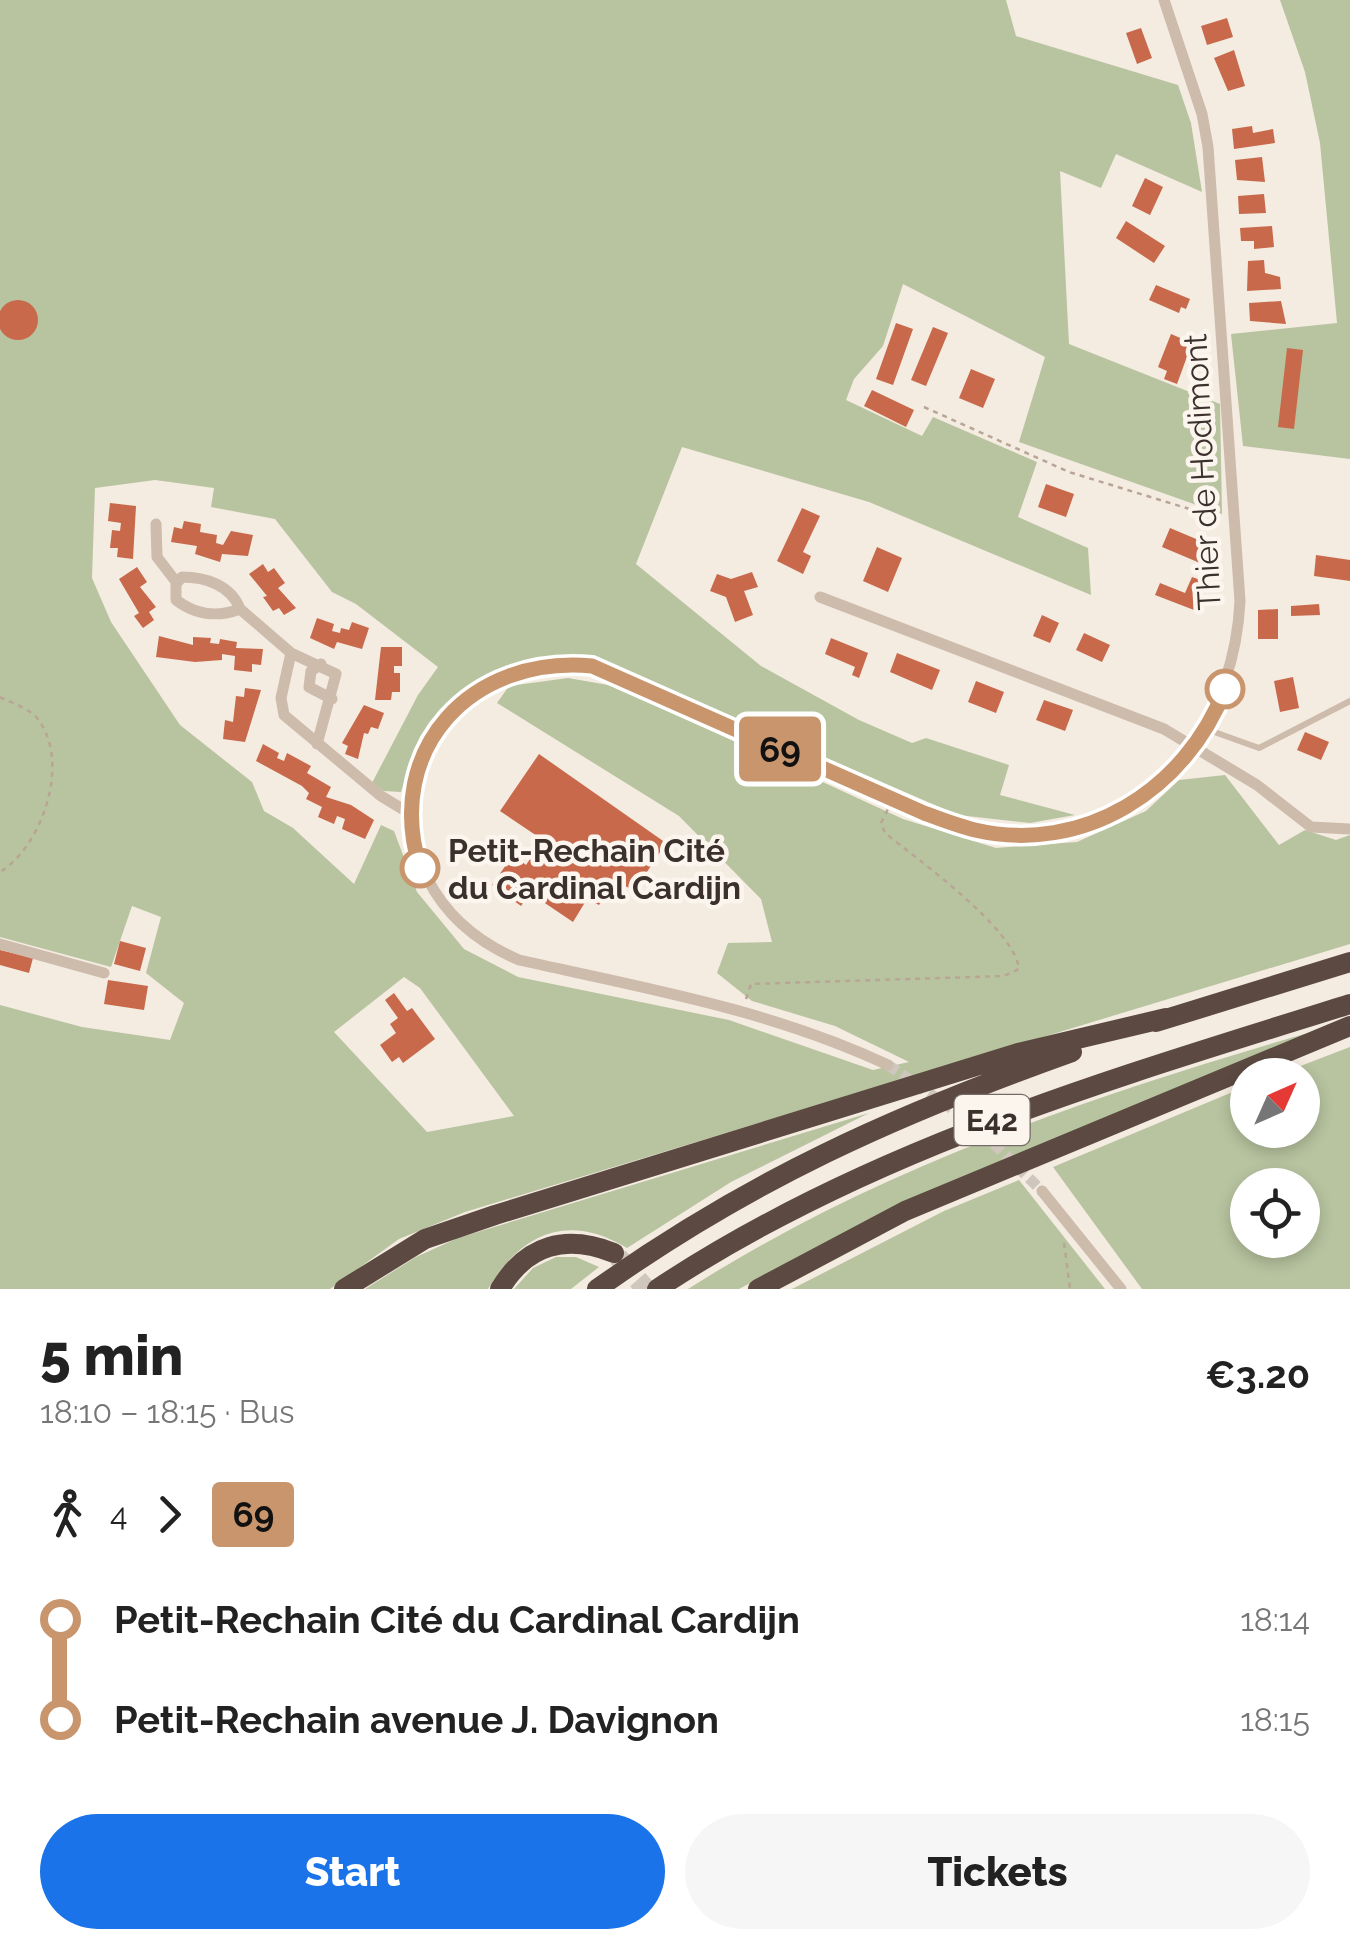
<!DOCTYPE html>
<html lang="en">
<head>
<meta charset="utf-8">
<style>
  :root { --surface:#fff; --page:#f6f6f6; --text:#222; --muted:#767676; --accent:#1a73e8 }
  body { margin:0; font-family:Raleway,sans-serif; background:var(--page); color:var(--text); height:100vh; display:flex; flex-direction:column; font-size:38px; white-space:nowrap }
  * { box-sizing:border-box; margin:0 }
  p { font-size:32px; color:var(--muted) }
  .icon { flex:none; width:55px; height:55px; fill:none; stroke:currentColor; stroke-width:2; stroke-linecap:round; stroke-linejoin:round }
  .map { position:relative; height:1289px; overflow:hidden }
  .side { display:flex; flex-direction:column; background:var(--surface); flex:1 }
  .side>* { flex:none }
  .badge { padding:0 20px; border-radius:8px; font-size:35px; line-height:65px }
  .needle { width:65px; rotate:45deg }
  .fabs { position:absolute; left:1230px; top:1058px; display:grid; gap:20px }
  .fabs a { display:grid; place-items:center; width:90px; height:90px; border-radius:50%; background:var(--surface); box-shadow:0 5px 15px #0003; font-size:50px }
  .map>.badge { position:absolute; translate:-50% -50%; box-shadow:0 0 0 5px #fff }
  .legs { display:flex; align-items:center; gap:15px; height:110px; padding:0 40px; font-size:32px }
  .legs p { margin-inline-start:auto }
  .head { display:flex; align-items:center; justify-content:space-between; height:170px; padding:0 40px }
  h1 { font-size:55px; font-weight:800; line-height:75px }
  .primary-button { display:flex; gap:20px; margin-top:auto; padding:20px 40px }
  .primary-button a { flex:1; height:115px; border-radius:60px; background:var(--accent); color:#fff; font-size:40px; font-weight:800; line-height:115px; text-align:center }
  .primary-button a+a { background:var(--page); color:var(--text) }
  ul { padding:0 40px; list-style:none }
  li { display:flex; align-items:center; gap:35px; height:100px; font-size:38px }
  li i { display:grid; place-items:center; width:15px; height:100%; margin:0 12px; background:currentColor }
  li i::after { content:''; width:25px; height:25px; margin:-12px; border:8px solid; border-radius:50%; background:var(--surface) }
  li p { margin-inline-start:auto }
  li:first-child i { background:linear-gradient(#0000 50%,currentColor 0) }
  li:last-child i { background:linear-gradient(currentColor 50%,#0000 0) }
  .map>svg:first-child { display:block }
</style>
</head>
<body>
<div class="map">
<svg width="1350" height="1289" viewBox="0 0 1350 1289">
  <rect width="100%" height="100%" fill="#f4ebe1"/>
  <!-- green -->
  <path fill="#b8c4a0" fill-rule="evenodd" d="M0,0H1006L1016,36L1178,85L1191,123L1202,192L1116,154L1101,188L1060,171L1069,344L1220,404L1222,514L1019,442L1045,357L903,284L883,346L854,379L846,400L922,436L933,417L1037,462L1018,517L1088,548L1091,595L869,502L682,447L636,564L761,666L859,720L912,743L926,738L1009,765L1000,795L1075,815L1030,823L958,815L597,659C497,648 430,694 401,792L384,791L372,783L418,695L438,667L356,604L332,592L275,519L211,507L214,488L155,480L95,488L92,578L111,622L180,725L252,782L264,811L293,828L354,884L381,825L394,831L417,892L464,949L518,977L729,1020L873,1070L909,1062L835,1026L752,1001L717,973L728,943L772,942L761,899L679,816L497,703L509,686L568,678L614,686L903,819L996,848L1077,842L1146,811L1179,780L1225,775L1279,845L1305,830L1336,840L1350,835V944L465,1212L399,1239L330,1289H0V1005L82,1027L170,1040L184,1003L146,973L161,917L132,906L111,967L0,937ZM404,977L420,988L514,1116L427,1132L334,1032Z
    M1280,0H1350V459L1243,446L1231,334L1337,323L1320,143L1305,72Z
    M1318,1030L905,1201L739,1289H688C881,1166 1100,1093 1318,1030Z
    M1350,1047V1289H1142L1053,1167L1247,1086L1248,1130H1302V1075H1277ZM1302,1185V1240H1248V1185Z
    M869,1113L731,1182L627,1248C568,1212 521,1233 488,1289H365L416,1257L458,1238Z
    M1019,1180L1105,1289H792L944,1211Z
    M556,1257H576L599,1267L571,1289H514L533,1268Z"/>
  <!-- building -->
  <path fill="#c8694b" d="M1227,18L1233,37L1207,45L1201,26Z
    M1141,28L1152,58L1137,64L1126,33Z
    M1234,50L1245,86L1228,91L1214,58Z
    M1252,126L1253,133L1273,129L1275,143L1234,149L1232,129Z
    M1262,157L1265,182L1237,180L1235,160Z
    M1145,178L1163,187L1150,215L1132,206Z
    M1264,194L1266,213L1239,214L1238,196Z
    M1126,221L1165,246L1154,263L1116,238Z
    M1272,226L1274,247L1254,249V241H1241L1240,228Z
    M1264,260L1265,273L1280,277L1281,289L1247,291L1248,261Z
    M1156,285L1190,299L1186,309L1181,307L1179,313L1149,300Z
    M-2 320a20 20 0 1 1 40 0a20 20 0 1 1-40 0Z
    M1281,301L1286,324L1250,321L1249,303Z
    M896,323L913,329L893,385L876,379Z
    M933,327L948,333L926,386L911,380Z
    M1171,334L1192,343L1177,384L1164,379L1167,371L1158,367Z
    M1287,348L1303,350L1294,429L1278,427Z
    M971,369L995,379L983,408L959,398Z
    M872,390L914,410L906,427L864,406Z
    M1046,484L1074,494L1066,517L1038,507Z
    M110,503L136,506L133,559L117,557L118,548H110L112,530L120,531L121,523L108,521Z
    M802,508L820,516L803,552L811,556L803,574L777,561Z
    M184,521L201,524L200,532L217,535L216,543L223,545L231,531L253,535L248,556L222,554L220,562L195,554L197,546L171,542L174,527L182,529Z
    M1170,528L1208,544L1200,563L1162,547Z
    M877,547L902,558L888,592L863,581Z
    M1316,555L1350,560V581L1314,576Z
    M263,564L268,572L274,568L285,583L278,588L296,608L284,615L279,608L273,611L263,597L267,596L249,574Z
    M137,567L147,582L140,587L156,607L149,612L154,620L143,628L134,616L139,613L119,579Z
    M752,572L758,587L744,591L753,615L735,622L726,597L710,591L717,574L731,579Z
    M1192,577L1209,583L1194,610L1155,595L1160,583L1185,593Z
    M1319,604L1320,615L1291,616V606Z
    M1278,609V639H1258V610Z
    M1042,615L1059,623L1050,643L1033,636Z
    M317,618L334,624L332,631L340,633L341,628L349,630L352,622L369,628L362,649L337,642L334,649L310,638Z
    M1084,633L1110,645L1102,662L1076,650Z
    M159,636L193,645V637L211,638L210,643L219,644L220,639L237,642L236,648L263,649L261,665L252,664V672L234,670L235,656L222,654V660L195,662L156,657Z
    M831,638L868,653L859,678L852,675L855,667L825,654Z
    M381,647H402V666H394V673H400V692H392L391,700H375Z
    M897,653L940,670L932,690L890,672Z
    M1293,677L1299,708L1280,712L1274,681Z
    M976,681L1004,692L996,713L968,702Z
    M245,688L261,690L245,742L223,739L225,720L233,722L236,696L244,697Z
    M1044,700L1073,710L1065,731L1036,720Z
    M364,705L384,713L378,729L371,727L368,734L364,733L358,759L345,754L348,746L342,743Z
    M1305,732L1329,742L1321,760L1297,750Z
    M263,744L279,753L277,758L284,761L287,753L311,766L307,773L331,787L326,797L351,805L374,820L365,839L342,829L345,819L337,816L334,824L318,817L322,807L306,799L309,793L302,786L256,761Z
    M539,754L666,843L635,890L614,882L599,905L587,899L573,922L530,893L521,906L492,885L513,855L526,865L543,840L500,811Z
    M120,941L146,948L140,971L114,964Z
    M0,950L33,958L29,973L0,965Z
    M108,980L148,986L144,1010L104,1004Z
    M394,993L407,1011L412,1008L435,1039L403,1063L399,1057L392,1062L380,1045L396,1033L390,1024L398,1018L385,1000Z"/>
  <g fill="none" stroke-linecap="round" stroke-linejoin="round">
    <!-- street-tunnel -->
    <path stroke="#cfc6bd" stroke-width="11" stroke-dasharray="11 5.5" stroke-linecap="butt" d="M888,1065L974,1124L1042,1191"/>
    <!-- highway-tunnel -->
    <path stroke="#cfc6bd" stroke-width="20" stroke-dasharray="20 10" stroke-linecap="butt" d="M618,1257L646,1289"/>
    <!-- path -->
    <path stroke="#b9a596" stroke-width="2.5" stroke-dasharray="5 5" stroke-linecap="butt" d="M924,407L1069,472L1222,519
      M0,697C14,704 32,709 40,722C70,766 41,847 0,872
      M746,999L751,984L1004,976L1019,969C1015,929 917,859 885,833L881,823L888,809
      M1064,1243L1070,1289"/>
    <!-- lane -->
    <path stroke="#cdbbac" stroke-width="6" d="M1206,729L1259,748L1350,701"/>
    <!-- street -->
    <path stroke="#cdbbac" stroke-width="11" d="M156,524L157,557L177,583
      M820,597L1164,729L1257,785L1311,827L1350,829
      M240,609C216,618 196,615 176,600V584L182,577C205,577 231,585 240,609L291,653L281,698L284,715L381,796L409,813
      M291,653L336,674L317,744
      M321,664L311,671L309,687L332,699
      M0,944L104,973
      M888,1065C771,1010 645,988 519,960C340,884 399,647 592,666L924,813C966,827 1005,838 1051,834C1169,824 1235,708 1240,601L1208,147L1202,114L1164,0
      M1042,1191L1121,1289"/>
    <!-- highway -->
    <path stroke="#5c4a42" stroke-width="20" d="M1156,1022L1350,962
      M344,1289L425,1239L495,1215L1018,1053L1166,1018
      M500,1289C527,1244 566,1234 614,1253
      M597,1289C750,1180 895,1115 1072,1052
      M657,1289C868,1149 1111,1079 1350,1004
      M758,1289L905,1211L1350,1026"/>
  </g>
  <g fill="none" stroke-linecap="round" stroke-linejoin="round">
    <!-- line-1 casing -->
    <g stroke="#fff" stroke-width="22">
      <path id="line-1" d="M420,868C383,748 472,655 592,666L924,813C940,819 958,826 975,830C1083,855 1186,790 1225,689"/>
    </g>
    <!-- line-1 -->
    <use href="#line-1" stroke="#c9956d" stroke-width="15"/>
  </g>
  <!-- markers -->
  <g fill="#fff" stroke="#c9956d" stroke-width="5">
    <circle cx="1225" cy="689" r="18"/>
    <circle cx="420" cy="868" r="18"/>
  </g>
  <g text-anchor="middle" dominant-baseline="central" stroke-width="9" stroke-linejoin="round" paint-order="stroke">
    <!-- shield labels -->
    <rect fill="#fbf5ee" stroke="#756b66" stroke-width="2.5" x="954.5" y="1095" width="75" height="50" rx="8"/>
    <g font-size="30" font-weight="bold" fill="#3b302b">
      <text x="992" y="1120">E42</text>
    </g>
    <!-- street labels -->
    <g font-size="32" fill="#3b302b" stroke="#fbf5ee">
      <text transform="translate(1202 472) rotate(-93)">Thier de Hodimont</text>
    </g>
    <!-- stop labels -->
    <g font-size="32" font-weight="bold" fill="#3b302b" stroke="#fbf5ee" text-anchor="start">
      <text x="448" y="850">Petit-Rechain Cité<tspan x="448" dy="37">du Cardinal Cardijn</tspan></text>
    </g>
  </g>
</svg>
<div class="fabs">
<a><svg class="needle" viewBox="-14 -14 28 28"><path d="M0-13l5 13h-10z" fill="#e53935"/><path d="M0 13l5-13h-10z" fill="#767676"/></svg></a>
<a><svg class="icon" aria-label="locate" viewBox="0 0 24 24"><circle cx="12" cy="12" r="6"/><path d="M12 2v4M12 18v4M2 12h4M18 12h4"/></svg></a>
</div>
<b class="badge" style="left:780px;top:749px;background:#c9956d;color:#111">69</b>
</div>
<section class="side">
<div class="head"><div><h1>5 min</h1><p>18:10 – 18:15 · Bus</p></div><b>€3.20</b></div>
<div class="legs"><svg class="icon" aria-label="walk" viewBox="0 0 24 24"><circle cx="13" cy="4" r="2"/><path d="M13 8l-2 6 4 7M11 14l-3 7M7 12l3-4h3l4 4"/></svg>4<svg class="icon" aria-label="forward" viewBox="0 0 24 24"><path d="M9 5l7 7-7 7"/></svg><b class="badge" style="background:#c9956d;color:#111">69</b></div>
<ul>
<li><i style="color:#c9956d"></i><b>Petit-Rechain Cité du Cardinal Cardijn</b><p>18:14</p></li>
<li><i style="color:#c9956d"></i><b>Petit-Rechain avenue J. Davignon</b><p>18:15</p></li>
</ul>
<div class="primary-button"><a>Start</a><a>Tickets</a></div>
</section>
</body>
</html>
